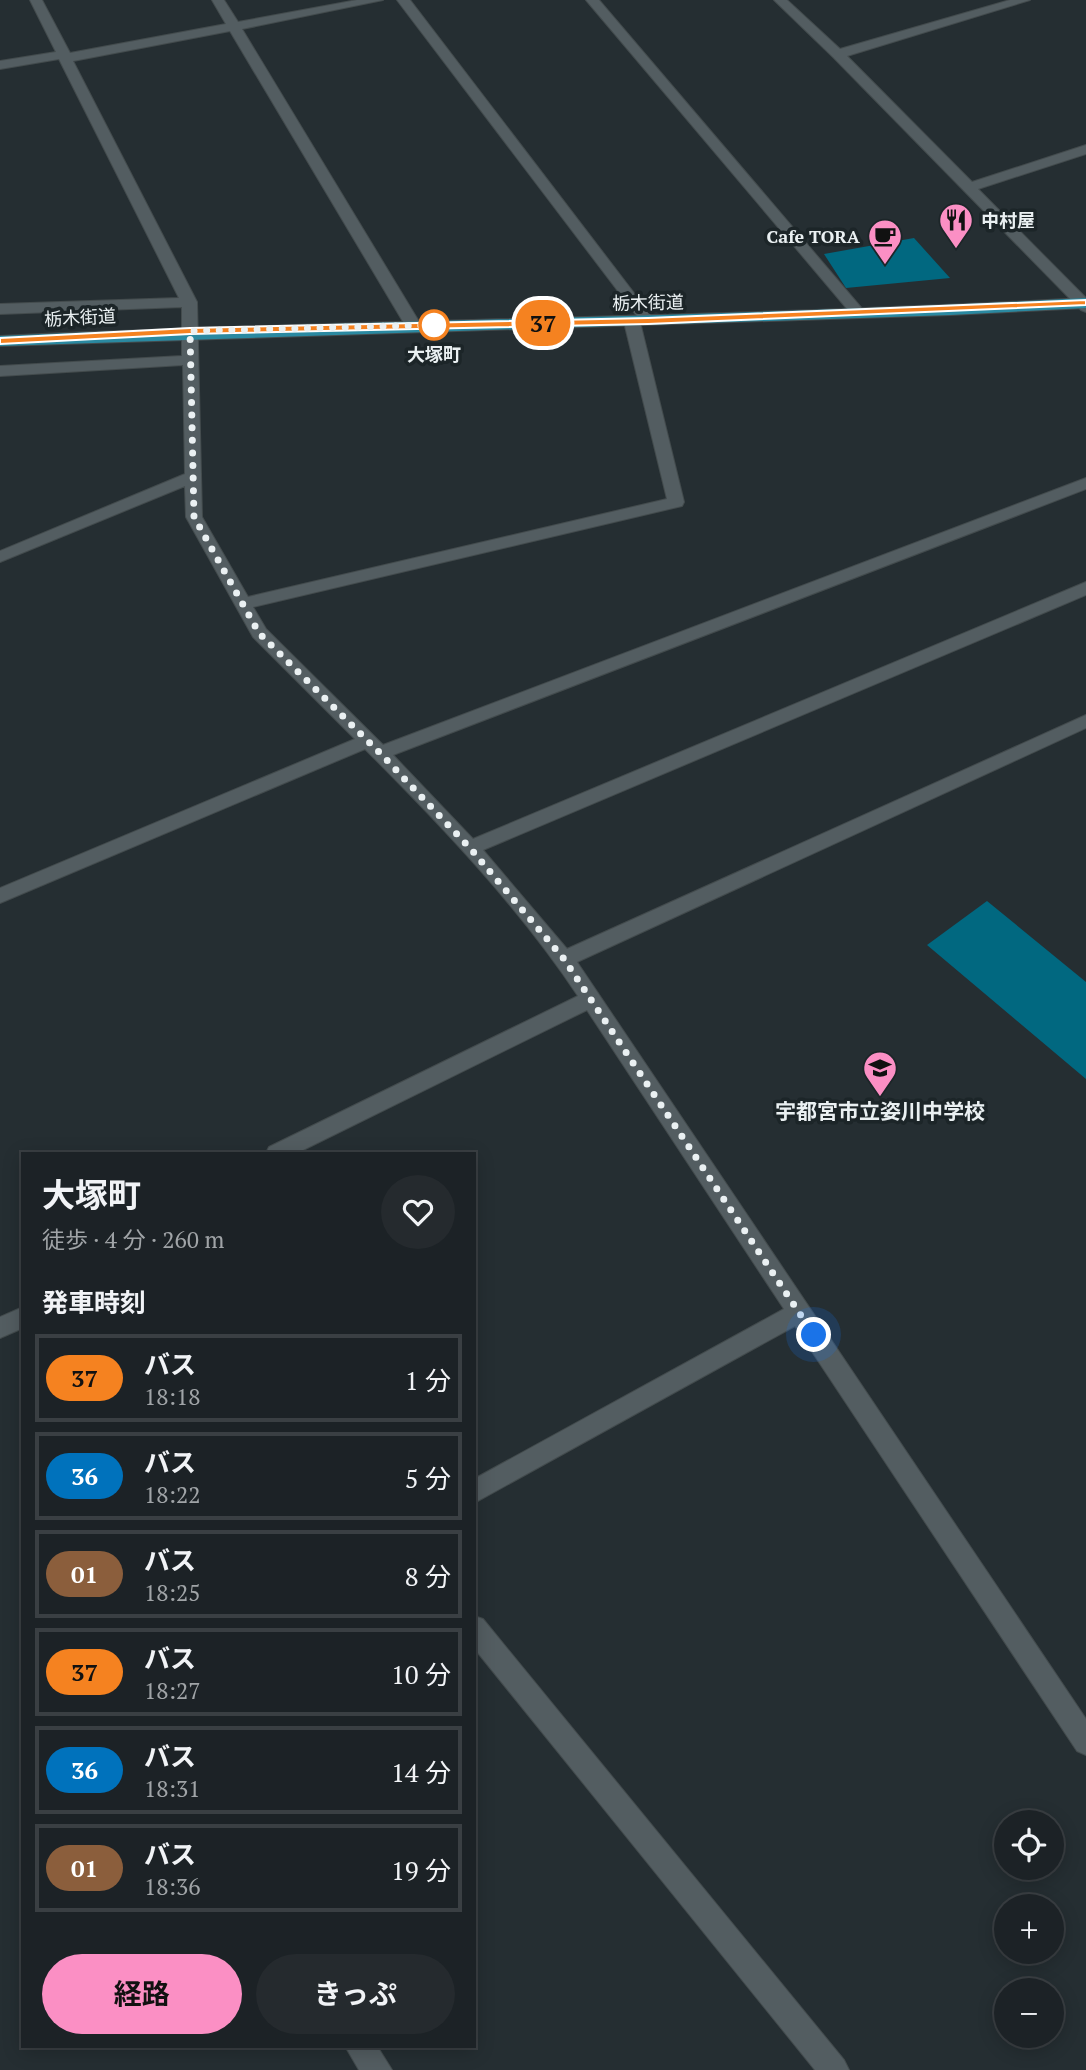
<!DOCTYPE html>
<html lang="ja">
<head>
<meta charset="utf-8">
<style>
  :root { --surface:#1c2226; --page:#252a2e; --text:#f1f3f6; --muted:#a0a4a7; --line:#3a3f43; --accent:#fb8fc4 }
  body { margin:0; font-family:"PT Serif","Noto Sans JP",serif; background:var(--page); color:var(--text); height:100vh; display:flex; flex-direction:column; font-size:26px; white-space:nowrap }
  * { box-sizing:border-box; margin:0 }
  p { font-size:23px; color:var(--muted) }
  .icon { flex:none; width:38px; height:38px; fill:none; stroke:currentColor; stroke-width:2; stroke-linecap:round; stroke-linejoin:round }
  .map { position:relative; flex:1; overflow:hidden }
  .side { position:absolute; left:21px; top:1152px; width:455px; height:896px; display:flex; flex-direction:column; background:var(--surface); border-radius:0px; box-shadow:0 4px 18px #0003,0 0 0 2px var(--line) }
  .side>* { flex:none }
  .badge { padding:0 14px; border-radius:23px; font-size:24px; line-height:46px }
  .fabs { position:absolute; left:994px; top:1810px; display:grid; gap:14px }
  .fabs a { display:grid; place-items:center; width:70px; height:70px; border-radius:50%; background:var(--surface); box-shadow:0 4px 18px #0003,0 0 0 2px var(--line); font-size:35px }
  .you { position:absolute; width:35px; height:35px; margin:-18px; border:5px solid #fff; border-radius:50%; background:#1a73e8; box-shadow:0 0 0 10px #1a73e833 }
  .map>.badge { position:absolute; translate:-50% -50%; box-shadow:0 0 0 4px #fff }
  h2 { padding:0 21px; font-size:26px; line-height:63px }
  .round { display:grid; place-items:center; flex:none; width:74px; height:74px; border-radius:37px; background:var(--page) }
  .summary { display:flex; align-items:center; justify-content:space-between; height:119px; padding:0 21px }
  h1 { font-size:33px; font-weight:700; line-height:52px }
  .cta { display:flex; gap:14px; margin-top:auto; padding:14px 21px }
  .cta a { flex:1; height:80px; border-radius:42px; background:var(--accent); color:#111; font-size:28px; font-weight:700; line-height:80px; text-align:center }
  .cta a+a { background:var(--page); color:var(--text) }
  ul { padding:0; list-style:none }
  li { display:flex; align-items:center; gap:21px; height:88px; margin:0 14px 10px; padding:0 7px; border:4px solid var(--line); border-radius:0px }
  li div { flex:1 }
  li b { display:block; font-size:26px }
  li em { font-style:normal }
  li .badge { min-width:77px; font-weight:700; text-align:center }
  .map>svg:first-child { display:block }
</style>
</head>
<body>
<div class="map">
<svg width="1086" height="2070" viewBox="0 0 1086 2070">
  <rect width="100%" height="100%" fill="#252e32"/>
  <!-- building -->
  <path fill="#016880" d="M914,238L950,278L846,288L824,254Z
    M987,901L1086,982V1079L927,945Z"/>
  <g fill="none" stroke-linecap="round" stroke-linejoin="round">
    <!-- minor casing -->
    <g stroke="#434b4d" stroke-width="2">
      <path id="minor" d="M30,0H42L70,53L226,24L212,0H224L238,22L357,0H383L242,29L421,325L413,330L405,325L230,31L73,61L197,302L202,517L248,597L667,499L624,322L632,317L640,322L684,502L682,506L253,607L266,629L383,745L1086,478V489L393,755L473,839L1086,582V595L483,850L567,949L1086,715V728L577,962L1086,1719V1755L1077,1751L795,1326L474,1503V1479L784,1309L587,1010L297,1153H266L269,1147L578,996C519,907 441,825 365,749L0,903V888L355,739L253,637L186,517L185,486L0,562V551L185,474L183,365L0,376V366L182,356V307L0,314V304L179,298L59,59L0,69V61L56,52Z
        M397,0H410L653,318V324H643Z
        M586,0H599L864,311V317H854Z
        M774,0H787L840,49L1010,0H1030L847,56L972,182L1086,145V154L978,189L1086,298V312L1081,310L833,57Z
        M23,1307V1328L0,1338V1317Z
        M474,1616L483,1619L844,2060L849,2070H815L474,1648Z
        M345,2046H377L392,2070H359Z"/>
    </g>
    <!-- major casing -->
    <g stroke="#434b4d" stroke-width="2">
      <path id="major" d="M1086,298V308L950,315L0,346V336C362,319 724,318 1086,298Z"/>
    </g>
    <!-- minor -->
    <use href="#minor" fill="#535d61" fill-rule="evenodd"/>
    <!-- major -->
    <use href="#major" fill="#2a89a1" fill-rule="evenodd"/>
  </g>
  <!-- line -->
  <path fill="#f58220" stroke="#fff" stroke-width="2" d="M1086,300V305L648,324L190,334L0,344V338L190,328L648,318Z"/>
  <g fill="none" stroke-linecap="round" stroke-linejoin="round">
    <!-- walk -->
    <path stroke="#eaf0f2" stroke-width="7" stroke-dasharray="0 12.6" d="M434,325H440L190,331L194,517L259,633L380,753L470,848L564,959L814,1335"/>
  </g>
  <!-- icons -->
  <defs>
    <g id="restaurant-pin" transform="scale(1.75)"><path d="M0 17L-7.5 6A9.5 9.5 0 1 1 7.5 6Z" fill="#fb8fc4" stroke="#1c2528"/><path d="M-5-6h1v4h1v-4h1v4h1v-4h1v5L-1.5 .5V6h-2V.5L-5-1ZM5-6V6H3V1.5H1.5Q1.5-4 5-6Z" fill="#111"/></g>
    <g id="cafe-pin" transform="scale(1.75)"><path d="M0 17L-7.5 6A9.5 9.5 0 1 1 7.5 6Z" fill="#fb8fc4" stroke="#1c2528"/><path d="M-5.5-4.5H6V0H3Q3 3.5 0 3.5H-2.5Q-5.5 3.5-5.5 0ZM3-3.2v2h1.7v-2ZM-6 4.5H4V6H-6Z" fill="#111"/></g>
    <g id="school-pin" transform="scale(1.75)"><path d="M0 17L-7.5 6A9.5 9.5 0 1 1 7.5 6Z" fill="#fb8fc4" stroke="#1c2528"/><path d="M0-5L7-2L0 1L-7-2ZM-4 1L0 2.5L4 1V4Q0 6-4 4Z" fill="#111"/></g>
  </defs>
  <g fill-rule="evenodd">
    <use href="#restaurant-pin" x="956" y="220"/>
    <use href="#cafe-pin" x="885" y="236"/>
    <use href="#school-pin" x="880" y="1068"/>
  </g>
  <!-- markers -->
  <circle fill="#fff" stroke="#f58220" stroke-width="3.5" cx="434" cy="325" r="14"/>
  <g text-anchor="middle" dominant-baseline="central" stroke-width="7" stroke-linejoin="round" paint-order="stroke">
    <!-- far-poi labels -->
    <g font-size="18" font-weight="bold" fill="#eaf0f2" stroke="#1c2528" text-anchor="start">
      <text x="981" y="220">中村屋</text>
      <text x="860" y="236" text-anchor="end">Cafe TORA</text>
    </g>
    <!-- far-street labels -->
    <g font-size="18" fill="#eaf0f2" stroke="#1c2528">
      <text transform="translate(648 302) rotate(-1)">栃木街道</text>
      <text transform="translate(80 317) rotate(-3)">栃木街道</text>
    </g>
    <!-- far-stop labels -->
    <g font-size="18" font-weight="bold" fill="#eaf0f2" stroke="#1c2528">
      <text x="434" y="354">大塚町</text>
    </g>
    <!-- poi labels -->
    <g font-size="21" font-weight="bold" fill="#eaf0f2" stroke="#1c2528">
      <text x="880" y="1111">宇都宮市立姿川中学校</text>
    </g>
  </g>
</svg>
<div class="fabs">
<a><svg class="icon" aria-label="locate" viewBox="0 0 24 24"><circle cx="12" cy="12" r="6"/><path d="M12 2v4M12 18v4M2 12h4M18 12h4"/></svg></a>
<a>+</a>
<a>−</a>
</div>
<div class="you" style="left:814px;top:1335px"></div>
<b class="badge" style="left:543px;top:323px;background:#f58220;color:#111">37</b>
<section class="side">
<div class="summary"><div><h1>大塚町</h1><p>徒歩 · 4 分 · 260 m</p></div><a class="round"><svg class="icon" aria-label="heart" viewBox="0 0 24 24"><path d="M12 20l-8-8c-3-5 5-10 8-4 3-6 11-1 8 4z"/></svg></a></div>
<h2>発車時刻</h2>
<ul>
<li><span class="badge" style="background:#f58220;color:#111">37</span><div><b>バス</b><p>18:18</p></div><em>1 分</em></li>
<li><span class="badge" style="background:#0072bc;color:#fff">36</span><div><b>バス</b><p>18:22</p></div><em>5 分</em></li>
<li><span class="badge" style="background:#8b5e3c;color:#fff">01</span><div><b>バス</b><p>18:25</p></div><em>8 分</em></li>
<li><span class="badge" style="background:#f58220;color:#111">37</span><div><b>バス</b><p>18:27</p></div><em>10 分</em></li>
<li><span class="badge" style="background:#0072bc;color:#fff">36</span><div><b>バス</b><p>18:31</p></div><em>14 分</em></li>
<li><span class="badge" style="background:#8b5e3c;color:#fff">01</span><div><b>バス</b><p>18:36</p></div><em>19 分</em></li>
</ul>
<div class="cta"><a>経路</a><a>きっぷ</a></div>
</section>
</div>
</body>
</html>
